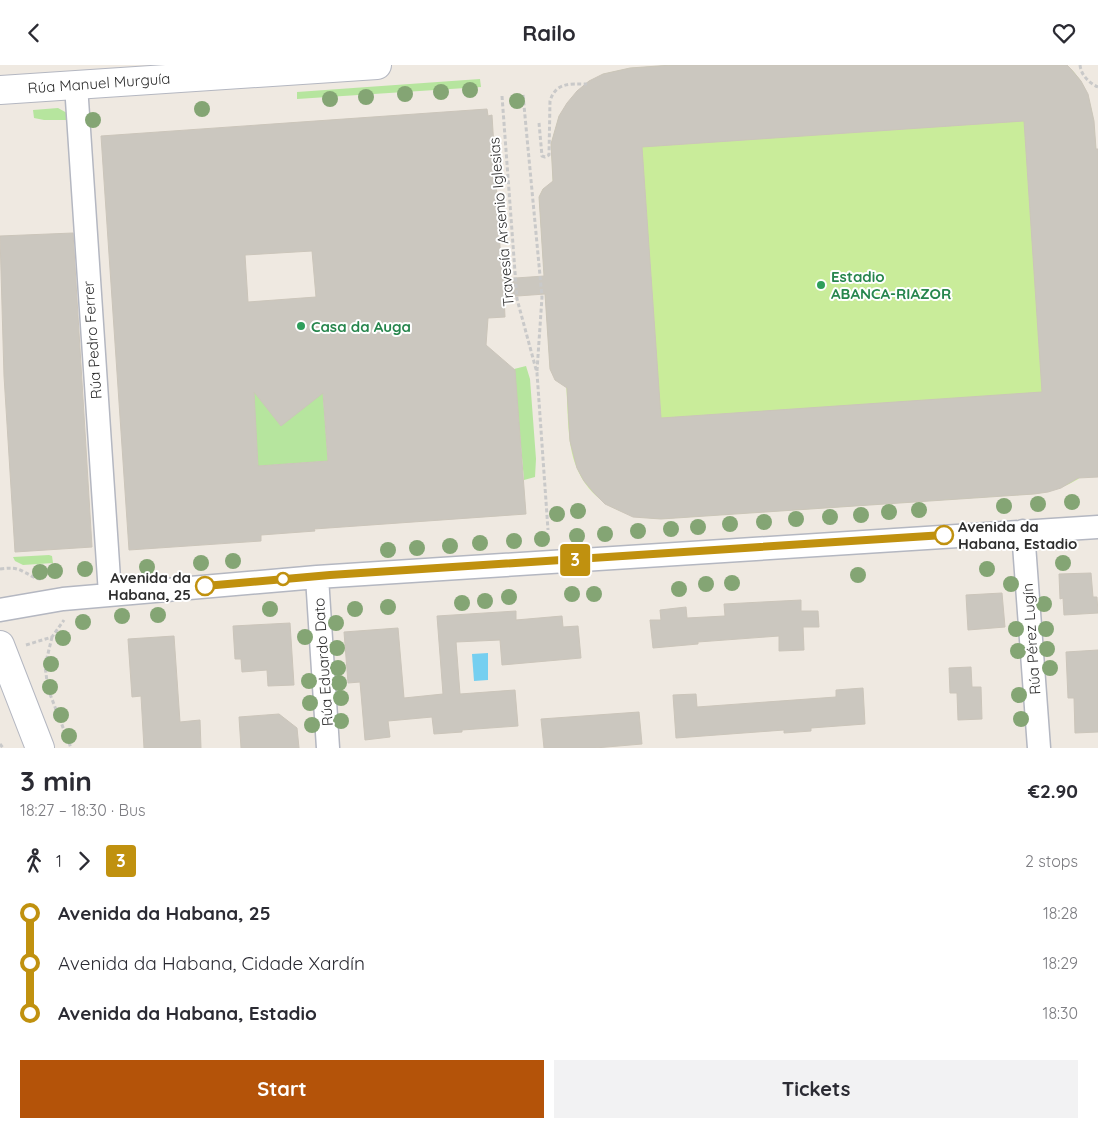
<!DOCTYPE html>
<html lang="en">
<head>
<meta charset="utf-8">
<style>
  :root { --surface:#fff; --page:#f2f2f3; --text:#2b2b33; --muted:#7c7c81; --accent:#b45309 }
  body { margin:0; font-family:Quicksand,sans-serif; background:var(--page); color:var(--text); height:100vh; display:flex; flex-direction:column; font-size:19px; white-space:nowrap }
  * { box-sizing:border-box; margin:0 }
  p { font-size:16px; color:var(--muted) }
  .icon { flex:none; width:28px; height:28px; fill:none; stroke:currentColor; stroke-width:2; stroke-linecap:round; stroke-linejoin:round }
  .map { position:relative; height:683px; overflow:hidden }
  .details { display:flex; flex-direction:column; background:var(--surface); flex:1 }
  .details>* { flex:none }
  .badge { padding:0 10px; border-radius:4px; font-size:18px; line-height:32px }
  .map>.badge { position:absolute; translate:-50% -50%; box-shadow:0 0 0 2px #fff }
  .legs { display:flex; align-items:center; gap:8px; height:55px; padding:0 20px; font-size:16px }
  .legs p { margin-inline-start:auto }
  .summary { display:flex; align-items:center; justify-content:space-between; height:85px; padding:0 20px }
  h1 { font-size:28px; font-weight:700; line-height:38px }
  .primary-button { display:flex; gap:10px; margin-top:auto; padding:10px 20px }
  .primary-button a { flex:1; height:58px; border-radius:0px; background:var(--accent); color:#fff; font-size:20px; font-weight:700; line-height:58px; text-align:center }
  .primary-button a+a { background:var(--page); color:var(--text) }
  ul { padding:0 20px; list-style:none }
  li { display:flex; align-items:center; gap:18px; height:50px; font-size:19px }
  li i { display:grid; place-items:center; width:8px; height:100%; margin:0 6px; background:currentColor }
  li i::after { content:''; width:12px; height:12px; margin:-6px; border:4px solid; border-radius:50%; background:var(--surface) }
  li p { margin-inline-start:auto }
  li:first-child i { background:linear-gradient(#0000 50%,currentColor 0) }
  li:last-child i { background:linear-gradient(currentColor 50%,#0000 0) }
  header { display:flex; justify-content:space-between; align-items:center; height:65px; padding:0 20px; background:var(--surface); font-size:22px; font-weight:700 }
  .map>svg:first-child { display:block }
</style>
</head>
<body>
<header><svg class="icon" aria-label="back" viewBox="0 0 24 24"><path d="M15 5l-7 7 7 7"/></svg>Railo<svg class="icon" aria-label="heart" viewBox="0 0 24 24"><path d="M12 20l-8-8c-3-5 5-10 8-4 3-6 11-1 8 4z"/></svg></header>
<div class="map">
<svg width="1098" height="683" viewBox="0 0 1098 683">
  <rect width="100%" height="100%" fill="#efe9e1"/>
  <!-- green -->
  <path fill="#b6e59e" d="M480,14L481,22L297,34V27Z
    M58,43L67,48L68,55H44L34,53L33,45Z
    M526,301L530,314L536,394L535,412L524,415L514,304Z
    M321,304L328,396L258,401L252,309Z
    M49,490L52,491L53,498L23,500L15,496L13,492Z"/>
  <!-- pitch -->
  <path fill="#c9ec9a" d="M672,0H1067C1092,22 1094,53 1096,84L1098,363C1095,373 1092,398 1087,405C1079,419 1049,427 1034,429L661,454C618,453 582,432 572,388C567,366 568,342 566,319L556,315L550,304L539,132L543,124L553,119L551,79L559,51L603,9L630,3Z"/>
  <!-- water -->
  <path fill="#75cff0" d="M488,588V615L474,616L472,589Z"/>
  <!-- building -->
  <path fill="#cbc7bf" stroke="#cbc5ba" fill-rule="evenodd" d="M672,0H1067L1071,4L1081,16L1088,29L1094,56L1096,84H1098V412L1078,413L1061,423L1048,427L1034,429L661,454L633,452L605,439L594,428L584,416L577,403L570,376L567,323L555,315L550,304L545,229L504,232L505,252L488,253L486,280L515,305L526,449L314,464L315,466L261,470V476L129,485L101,71L487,44L488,51L492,50L502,214L544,211L539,132L543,124L553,116L551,79L559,51L567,38L577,26L589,16L603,9L630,3ZM1024,56L1042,327L661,353L642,82ZM312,186L316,232L248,237L245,190ZM254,327L281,361L323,328L328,396L258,401Z
    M73,168L92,482L15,487L4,311L0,171Z
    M1091,508L1093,532H1097L1098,548L1064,550L1063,533L1060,534L1059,509Z
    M1002,528L1005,562L968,565L966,530Z
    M801,535V546H818L819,562H803L804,585L779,586V571L698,577V579L653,583L650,555H661L660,545L686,542L687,553L725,551L724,539Z
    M516,546V555L562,551L563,562L578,561L581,593L502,600L500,575L456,577L460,629L515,625L518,661L462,665V667L434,669L432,652L388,656L390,672L365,675L360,617L348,618L344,567L398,563L404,633L443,629L437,551Z
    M290,558L294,620L268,621L267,605L242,607L241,594H235L233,561Z
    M174,571L180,657L200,655L201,683H144L141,631L132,632L128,574Z
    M1098,585V667L1075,668L1074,633H1068L1066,587Z
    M971,602L972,622H981L982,654L958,655L957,628H950L949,603Z
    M863,623L865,659L811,663V666L784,668V665L676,673L673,630L696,629L697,642L836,632V625Z
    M639,647L642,679L595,683H544L541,654Z
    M279,649L297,663L299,683H241L239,652Z"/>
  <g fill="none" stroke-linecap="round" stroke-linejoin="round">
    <!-- street casing -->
    <g stroke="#b4b7c1" stroke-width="25">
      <path id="street" d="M76,20L110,529
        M1023,466L1039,683
        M317,512L328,683
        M0,545L63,534L317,512L1098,462"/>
    </g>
    <!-- secondary casing -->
    <g stroke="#b4b7c1" stroke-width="30">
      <path id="secondary" d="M0,25L377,0
        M0,580L40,683"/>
    </g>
    <!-- path -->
    <path stroke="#c9c9c9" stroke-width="3" stroke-dasharray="4 2.5" stroke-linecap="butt" d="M1080,0C1081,10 1089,18 1098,22
      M523,30L542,232L537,306
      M502,31L517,234L537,308L548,465
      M539,58L542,91L545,92L549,90L550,36C556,17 570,19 587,19
      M0,504C9,503 16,502 24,507C31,510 34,514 42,514
      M52,572L45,601L48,624L71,683
      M26,580L52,572L64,555
      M0,679L3,683"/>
    <!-- street -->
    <use href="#street" stroke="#fff" stroke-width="22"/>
    <!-- secondary -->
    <use href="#secondary" stroke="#fff" stroke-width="28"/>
  </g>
  <!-- trees -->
  <g fill="#84a574">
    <circle cx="470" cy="25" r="8"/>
    <circle cx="441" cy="27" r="8"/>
    <circle cx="405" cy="29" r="8"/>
    <circle cx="366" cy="32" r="8"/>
    <circle cx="330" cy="34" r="8"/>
    <circle cx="517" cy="36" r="8"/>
    <circle cx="202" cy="44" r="8"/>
    <circle cx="93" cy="55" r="8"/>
    <circle cx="1072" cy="437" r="8"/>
    <circle cx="1038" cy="439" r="8"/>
    <circle cx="1004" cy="441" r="8"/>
    <circle cx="919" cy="445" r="8"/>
    <circle cx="578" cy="446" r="8"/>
    <circle cx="889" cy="447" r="8"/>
    <circle cx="557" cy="449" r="8"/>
    <circle cx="861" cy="450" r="8"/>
    <circle cx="830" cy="452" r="8"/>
    <circle cx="796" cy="454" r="8"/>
    <circle cx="764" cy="457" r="8"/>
    <circle cx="730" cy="459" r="8"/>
    <circle cx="698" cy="462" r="8"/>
    <circle cx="671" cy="464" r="8"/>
    <circle cx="638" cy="466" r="8"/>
    <circle cx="605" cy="469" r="8"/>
    <circle cx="577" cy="471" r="8"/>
    <circle cx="542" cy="474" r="8"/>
    <circle cx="514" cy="476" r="8"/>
    <circle cx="480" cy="478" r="8"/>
    <circle cx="450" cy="481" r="8"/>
    <circle cx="417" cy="483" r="8"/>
    <circle cx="388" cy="485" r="8"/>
    <circle cx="233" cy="496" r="8"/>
    <circle cx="201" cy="498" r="8"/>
    <circle cx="1063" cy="498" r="8"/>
    <circle cx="147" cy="502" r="8"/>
    <circle cx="85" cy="504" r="8"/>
    <circle cx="987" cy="504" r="8"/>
    <circle cx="55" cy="506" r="8"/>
    <circle cx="40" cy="507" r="8"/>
    <circle cx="858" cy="510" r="8"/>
    <circle cx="732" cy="518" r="8"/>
    <circle cx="706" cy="519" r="8"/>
    <circle cx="1011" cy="519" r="8"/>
    <circle cx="679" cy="524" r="8"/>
    <circle cx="572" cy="529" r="8"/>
    <circle cx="594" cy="529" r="8"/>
    <circle cx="509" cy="532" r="8"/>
    <circle cx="485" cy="536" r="8"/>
    <circle cx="462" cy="538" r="8"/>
    <circle cx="1044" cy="539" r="8"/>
    <circle cx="388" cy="542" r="8"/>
    <circle cx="270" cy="544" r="8"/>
    <circle cx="355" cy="544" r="8"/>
    <circle cx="158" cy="550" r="8"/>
    <circle cx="122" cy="551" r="8"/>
    <circle cx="83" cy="557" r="8"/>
    <circle cx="336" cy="558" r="8"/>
    <circle cx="1016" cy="564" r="8"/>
    <circle cx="1046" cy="564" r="8"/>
    <circle cx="305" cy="572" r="8"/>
    <circle cx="63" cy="573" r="8"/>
    <circle cx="337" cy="583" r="8"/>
    <circle cx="1047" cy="584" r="8"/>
    <circle cx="1018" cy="586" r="8"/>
    <circle cx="51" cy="599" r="8"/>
    <circle cx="338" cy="603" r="8"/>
    <circle cx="1050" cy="603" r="8"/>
    <circle cx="309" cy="616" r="8"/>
    <circle cx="339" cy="618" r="8"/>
    <circle cx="50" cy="622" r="8"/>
    <circle cx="1019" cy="630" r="8"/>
    <circle cx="341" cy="633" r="8"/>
    <circle cx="310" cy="638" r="8"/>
    <circle cx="61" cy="650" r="8"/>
    <circle cx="1021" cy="654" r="8"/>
    <circle cx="341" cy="656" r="8"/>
    <circle cx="312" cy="660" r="8"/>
    <circle cx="69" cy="671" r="8"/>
  </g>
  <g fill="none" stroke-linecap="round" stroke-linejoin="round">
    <!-- line-1 casing -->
    <g stroke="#fff" stroke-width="11">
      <path id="line-1" d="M205,521L330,510L944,470"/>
    </g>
    <!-- line-1 -->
    <use href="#line-1" stroke="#c0910f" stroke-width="8"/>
  </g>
  <!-- markers -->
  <g fill="#2e9e5b" stroke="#fff" stroke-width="2">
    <circle cx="821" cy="220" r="5"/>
    <circle cx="301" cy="261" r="5"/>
  </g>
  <g fill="#fff" stroke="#c0910f" stroke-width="2.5">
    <circle cx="944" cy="470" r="9"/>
    <circle cx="283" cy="514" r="6"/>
    <circle cx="205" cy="521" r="9"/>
  </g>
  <g text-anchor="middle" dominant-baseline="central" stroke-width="4" stroke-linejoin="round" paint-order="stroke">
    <!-- street labels -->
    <g font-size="15" fill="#2e2e2e" stroke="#fff">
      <text transform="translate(99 18) rotate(-4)">Rúa Manuel Murguía</text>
      <text transform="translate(501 157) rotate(-95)">Travesía Arsenio Iglesias</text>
      <text transform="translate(92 275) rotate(-94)">Rúa Pedro Ferrer</text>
      <text transform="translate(1031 574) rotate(-94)">Rúa Pérez Lugín</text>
      <text transform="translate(323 597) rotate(-94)">Rúa Eduardo Dato</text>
    </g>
    <!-- leisure labels -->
    <g font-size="15" font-weight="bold" fill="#27864d" stroke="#fff" text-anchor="start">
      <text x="831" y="211">Estadio<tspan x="831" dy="17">ABANCA-RIAZOR</tspan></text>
      <text x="311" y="261">Casa da Auga</text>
    </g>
    <!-- stop labels -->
    <g font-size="15" font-weight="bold" fill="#2e2e2e" stroke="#fff" text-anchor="start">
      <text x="958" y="461">Avenida da<tspan x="958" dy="17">Habana, Estadio</tspan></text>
      <text x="191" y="512" text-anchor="end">Avenida da<tspan x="191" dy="17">Habana, 25</tspan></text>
    </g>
  </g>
</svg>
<b class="badge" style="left:575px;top:495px;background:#c0910f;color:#fff">3</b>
</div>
<section class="details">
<div class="summary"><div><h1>3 min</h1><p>18:27 – 18:30 · Bus</p></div><b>€2.90</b></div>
<div class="legs"><svg class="icon" aria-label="walk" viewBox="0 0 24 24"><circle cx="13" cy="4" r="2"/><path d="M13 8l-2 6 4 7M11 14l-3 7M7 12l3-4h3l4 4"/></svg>1<svg class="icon" aria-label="forward" viewBox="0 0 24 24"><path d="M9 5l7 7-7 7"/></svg><b class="badge" style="background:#c0910f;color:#fff">3</b><p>2 stops</p></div>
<ul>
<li><i style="color:#c0910f"></i><b>Avenida da Habana, 25</b><p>18:28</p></li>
<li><i style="color:#c0910f"></i><span>Avenida da Habana, Cidade Xardín</span><p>18:29</p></li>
<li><i style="color:#c0910f"></i><b>Avenida da Habana, Estadio</b><p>18:30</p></li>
</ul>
<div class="primary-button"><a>Start</a><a>Tickets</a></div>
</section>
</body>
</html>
